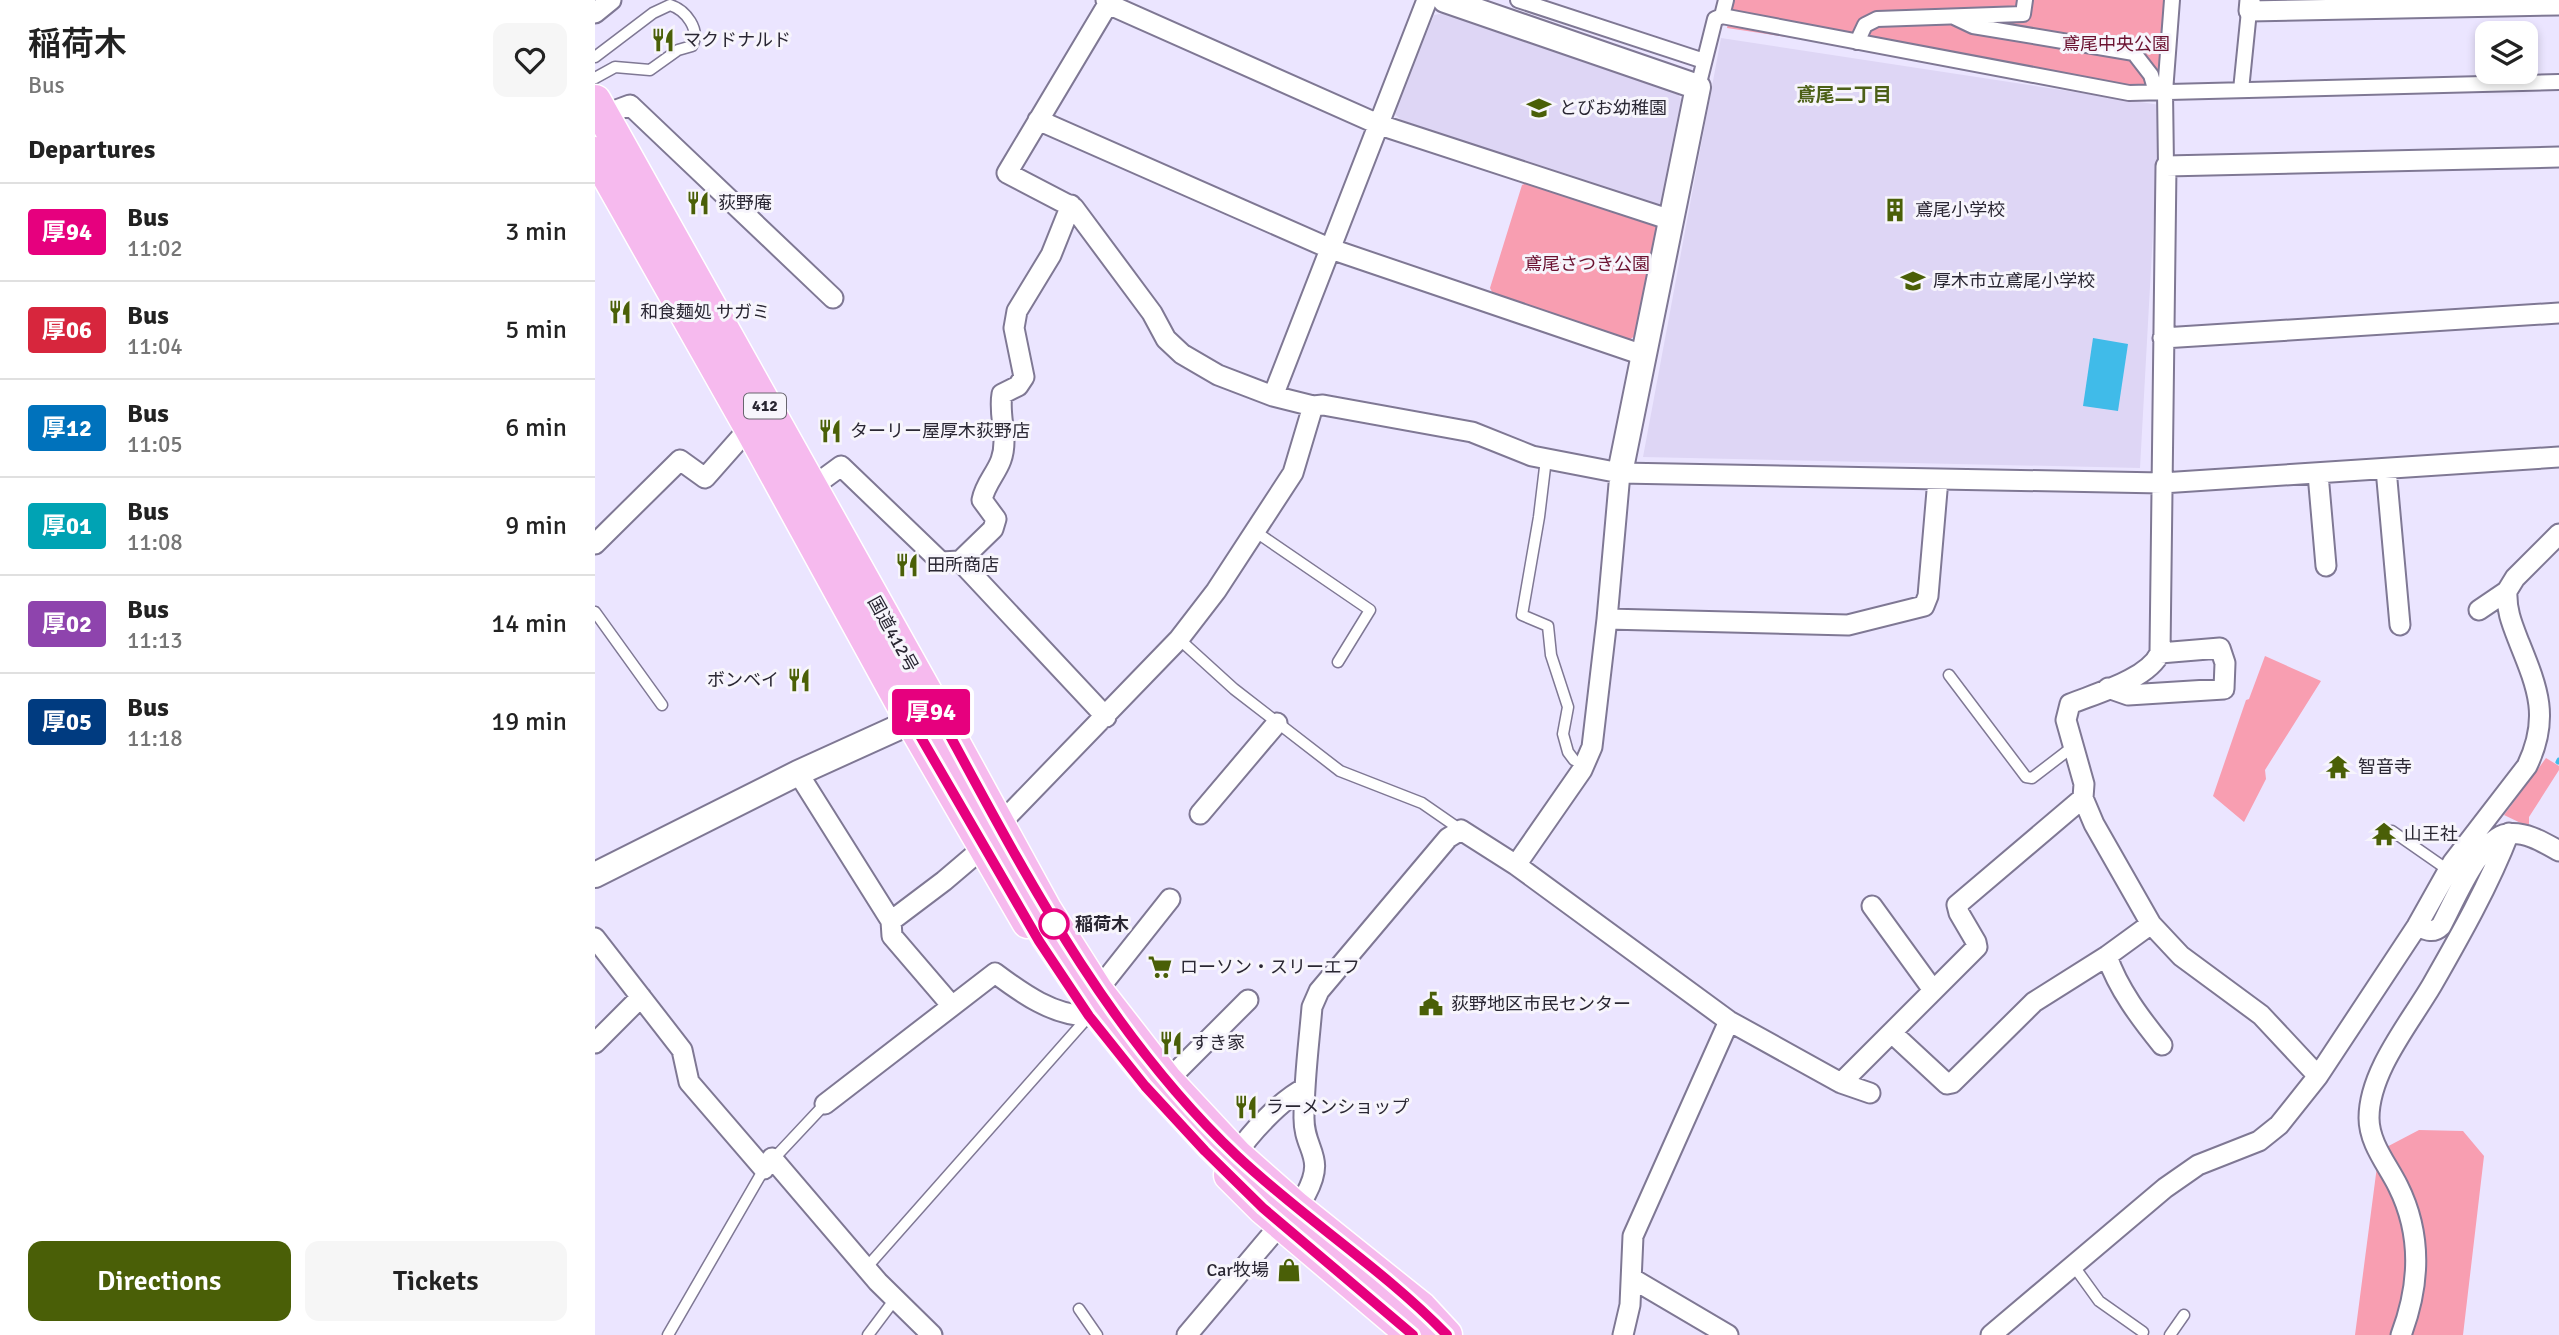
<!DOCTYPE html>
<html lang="en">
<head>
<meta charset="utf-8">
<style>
  :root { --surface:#fff; --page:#f6f6f6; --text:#222; --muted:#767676; --line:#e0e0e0; --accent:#4a5f07 }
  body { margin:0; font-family:Signika,"Noto Sans JP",sans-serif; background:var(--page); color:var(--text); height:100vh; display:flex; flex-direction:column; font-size:26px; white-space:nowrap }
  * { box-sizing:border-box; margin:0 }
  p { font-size:23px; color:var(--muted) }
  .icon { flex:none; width:38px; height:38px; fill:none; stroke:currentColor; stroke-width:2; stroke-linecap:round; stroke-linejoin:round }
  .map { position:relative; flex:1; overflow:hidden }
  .sheet { display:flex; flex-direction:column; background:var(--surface); width:595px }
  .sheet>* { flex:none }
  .badge { padding:0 14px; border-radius:5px; font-size:24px; line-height:46px }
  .fabs { position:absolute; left:1880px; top:21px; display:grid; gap:14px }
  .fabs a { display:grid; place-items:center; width:63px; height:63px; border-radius:14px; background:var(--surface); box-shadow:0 4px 10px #0003; font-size:35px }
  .map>.badge { position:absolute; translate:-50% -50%; box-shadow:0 0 0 4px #fff }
  h2 { padding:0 28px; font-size:26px; line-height:63px }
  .round { display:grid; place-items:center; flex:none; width:74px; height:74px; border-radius:14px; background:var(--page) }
  .head { display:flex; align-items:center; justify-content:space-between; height:119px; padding:0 28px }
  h1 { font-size:33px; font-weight:600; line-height:52px }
  .cta { display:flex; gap:14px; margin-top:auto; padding:14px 28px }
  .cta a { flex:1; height:80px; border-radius:14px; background:var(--accent); color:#fff; font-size:28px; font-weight:600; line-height:80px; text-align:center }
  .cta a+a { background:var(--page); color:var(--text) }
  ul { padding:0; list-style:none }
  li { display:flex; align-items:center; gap:21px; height:98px; padding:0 28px; border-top:2px solid var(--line) }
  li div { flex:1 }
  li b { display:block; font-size:26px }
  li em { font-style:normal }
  li .badge { min-width:77px; font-weight:700; text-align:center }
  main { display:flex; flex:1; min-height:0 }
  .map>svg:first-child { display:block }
</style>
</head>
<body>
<main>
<section class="sheet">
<div class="head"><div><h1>稲荷木</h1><p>Bus</p></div><a class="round"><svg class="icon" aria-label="heart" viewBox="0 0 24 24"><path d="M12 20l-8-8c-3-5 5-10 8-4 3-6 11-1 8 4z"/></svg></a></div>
<h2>Departures</h2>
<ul>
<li><span class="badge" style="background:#e6007e;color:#fff">厚94</span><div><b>Bus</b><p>11:02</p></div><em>3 min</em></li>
<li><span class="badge" style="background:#d7263d;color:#fff">厚06</span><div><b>Bus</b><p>11:04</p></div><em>5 min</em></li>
<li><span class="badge" style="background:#0072bc;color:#fff">厚12</span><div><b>Bus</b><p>11:05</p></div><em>6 min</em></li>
<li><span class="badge" style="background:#00a3b4;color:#fff">厚01</span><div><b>Bus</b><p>11:08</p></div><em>9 min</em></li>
<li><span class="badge" style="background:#8e44ad;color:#fff">厚02</span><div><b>Bus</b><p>11:13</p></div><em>14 min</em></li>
<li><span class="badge" style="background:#003b80;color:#fff">厚05</span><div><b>Bus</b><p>11:18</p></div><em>19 min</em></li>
</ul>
<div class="cta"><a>Directions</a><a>Tickets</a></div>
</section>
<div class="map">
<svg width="1964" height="1335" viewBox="0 0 1964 1335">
  <rect width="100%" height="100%" fill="#ebe5ff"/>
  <!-- built -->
  <path fill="#ded6f5" d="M851,13L1081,90L1088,103L1070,202L1061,207L806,120L799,113L839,15Z
    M1126,38L1565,105L1545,468L1048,457Z"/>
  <!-- green -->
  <path fill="#f89eb1" d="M1138,0H1570L1563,84L1532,89L1132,28Z
    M934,182L1059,223L1063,229L1040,336L1034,340L899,296L895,288L927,185Z
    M1670,656L1726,681L1670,770L1671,779L1649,822L1618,796L1651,700L1654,699Z
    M1951,758L1964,766V770L1934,817V827L1909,815Z
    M1824,1130L1868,1131L1889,1156L1868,1335H1760L1784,1151Z"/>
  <!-- water -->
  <path fill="#40bbe9" d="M1498,338L1533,344L1523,411L1488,406Z"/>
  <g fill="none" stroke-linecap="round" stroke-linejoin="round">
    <!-- stream -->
    <path stroke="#40bbe9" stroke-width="5" d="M1963,762L1964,760"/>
    <!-- service casing -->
    <g stroke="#7f7894" stroke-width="13">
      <path id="service" d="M0,57L58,13L75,5C91,10 106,30 97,46L83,50L55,70L20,67L0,78
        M951,459L944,517L927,615L953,626L956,655L973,707L968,734L973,752L979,760
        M661,532L775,610L743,662
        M0,612L67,705
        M584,639L639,689L745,771L827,803L866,830
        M1354,675L1431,777L1437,778L1471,752L1479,749
        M1797,831L1853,870
        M1478,1265L1504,1301L1548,1332
        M272,1267L494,1016
        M484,1309L502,1335
        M73,1335L169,1169L230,1104
        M273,1335L300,1299
        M1575,1335L1589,1315"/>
    </g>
    <!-- pedestrian casing -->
    <g stroke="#7f7894" stroke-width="18">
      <path id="pedestrian" d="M923,0L1109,61
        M1131,0L1127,16L1534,93L1964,82
        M1359,17L1378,26L1539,53L1556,75L1561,92
        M1262,42L1270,25L1282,19L1428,14L1430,0
        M1103,87L1120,19L1127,16
        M1646,90L1654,11
        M1571,166L1570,92L1577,0"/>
    </g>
    <!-- minor casing -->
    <g stroke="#7f7894" stroke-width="23">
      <path id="minor" d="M511,0L513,4L412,173L479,208L557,313L571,339L587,354L623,375L678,396L718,406L728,405L877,432L937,456L1025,473L1567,483L1964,457
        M1655,0L1654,11L1964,5
        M513,4L785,125L1076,220
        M0,13L16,0
        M8,115L35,105L238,298
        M443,120L736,249L1048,355
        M1568,338L1964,313
        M678,396L832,0
        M1791,469L1805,625
        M1723,474L1731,566
        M216,488L246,466L346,562L365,561L511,717
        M0,544L85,460L110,478L155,427
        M365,561L398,529L401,519L387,500C390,484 401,474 406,460C414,438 403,416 407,394L423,386L429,377L419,328L422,311L456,255L476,205
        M1884,610L1912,591L1920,578L1964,534
        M1012,619L1253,625L1329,606L1333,596L1343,479
        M1513,688L1533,695L1629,689L1630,663L1625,648L1565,653
        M203,773L296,921L349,881L389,847
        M605,814L682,723
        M404,825L584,639L621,591L698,473L718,406
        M921,865L987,770L997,747L1012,619L1025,473
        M1277,906L1338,990
        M296,921L297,936L357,1006
        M1822,926C1831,930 1838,934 1846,926C1859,902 1885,838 1912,834C1930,831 1948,842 1964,851
        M0,938L87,1050L94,1082L169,1169
        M1512,956C1523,989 1546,1019 1567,1045
        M502,991L575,899
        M1297,1033L1352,1084L1357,1083L1439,1002L1512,956L1556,924
        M0,1043L46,997
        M1723,1076L1666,1015L1586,956L1556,924L1499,824L1488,798L1489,784L1471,720L1475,704C1502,693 1553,679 1565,653L1571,166L1964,157
        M572,1081L653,1000
        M1246,1083L1275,1093
        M230,1104L400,973C428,994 459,1016 494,1016
        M641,1155C655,1133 687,1099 710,1088
        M177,1158L283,1282L337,1335
        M1038,1279L1133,1335
        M592,1335L711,1194C732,1155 708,1151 709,1116C709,1080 714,1043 717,1007L724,991L853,838L866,830L921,865L1134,1021L1246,1083L1382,947L1381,942L1364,913L1362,905L1488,798
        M1028,1335L1035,1305L1038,1236L1134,1021
        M1396,1335L1570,1188L1603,1165L1664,1141L1684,1125L1723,1076L1822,926L1858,862L1932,766C1955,718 1943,689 1924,642C1917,624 1911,610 1912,591
        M1806,1335C1825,1285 1827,1234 1803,1186C1792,1164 1774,1143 1774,1118C1774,1072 1814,1024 1837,985C1865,936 1894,885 1914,833"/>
    </g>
    <!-- tertiary casing -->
    <g stroke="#7f7894" stroke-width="28">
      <path id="tertiary" d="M850,0L1103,87L1025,473
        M0,875L203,773L333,714"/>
    </g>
    <!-- trunk casing -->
    <g stroke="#fff" stroke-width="35">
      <path id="trunk" d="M0,101L341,710L450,909L502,991L572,1081L641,1155L700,1207L826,1308L851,1335
        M0,153L155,427L317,722L433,922
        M635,1175L668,1208L818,1335"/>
    </g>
    <!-- service -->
    <use href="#service" stroke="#fff" stroke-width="10"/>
    <!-- pedestrian -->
    <use href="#pedestrian" stroke="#fff" stroke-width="14"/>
    <!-- minor -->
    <use href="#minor" stroke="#fff" stroke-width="19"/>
    <!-- tertiary -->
    <use href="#tertiary" stroke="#fff" stroke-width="24"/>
    <!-- trunk -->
    <use href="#trunk" stroke="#f6baee" stroke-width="32"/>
  </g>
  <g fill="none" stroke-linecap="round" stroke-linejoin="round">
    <!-- line casing -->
    <g stroke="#fff" stroke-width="16">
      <path id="line" d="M818,1335L668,1208L610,1151L550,1086L494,1016L444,941L317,722L341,710C427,868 509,1030 642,1156C709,1219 788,1269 852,1335"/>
    </g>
    <!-- line -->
    <use href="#line" stroke="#e6007e" stroke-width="10"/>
  </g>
  <!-- icons -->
  <defs>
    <g id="restaurant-bare" transform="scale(1.89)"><path d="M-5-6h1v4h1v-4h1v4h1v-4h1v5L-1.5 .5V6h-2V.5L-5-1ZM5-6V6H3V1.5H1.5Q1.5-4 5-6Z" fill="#4a5f07" stroke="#f7f5fc" stroke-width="2.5" paint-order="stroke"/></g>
    <g id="school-bare" transform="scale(1.89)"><path d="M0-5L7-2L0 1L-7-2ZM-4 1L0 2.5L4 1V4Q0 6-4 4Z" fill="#4a5f07" stroke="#f7f5fc" stroke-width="2.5" paint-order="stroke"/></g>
    <g id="building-bare" transform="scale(1.89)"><path d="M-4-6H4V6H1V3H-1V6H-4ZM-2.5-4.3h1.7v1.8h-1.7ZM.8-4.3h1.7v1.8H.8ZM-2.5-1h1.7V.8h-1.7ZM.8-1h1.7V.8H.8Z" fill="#4a5f07" stroke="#f7f5fc" stroke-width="2.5" paint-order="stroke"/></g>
    <g id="temple-bare" transform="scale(1.89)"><path d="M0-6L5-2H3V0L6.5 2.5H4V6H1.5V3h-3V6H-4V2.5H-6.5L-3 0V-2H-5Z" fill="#4a5f07" stroke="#f7f5fc" stroke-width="2.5" paint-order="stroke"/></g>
    <g id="supermarket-bare" transform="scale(1.89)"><path d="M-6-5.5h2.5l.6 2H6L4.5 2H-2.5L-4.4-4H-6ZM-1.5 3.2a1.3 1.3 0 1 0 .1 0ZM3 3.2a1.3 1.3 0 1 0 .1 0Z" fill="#4a5f07" stroke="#f7f5fc" stroke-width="2.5" paint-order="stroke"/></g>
    <g id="civic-bare" transform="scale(1.89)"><path d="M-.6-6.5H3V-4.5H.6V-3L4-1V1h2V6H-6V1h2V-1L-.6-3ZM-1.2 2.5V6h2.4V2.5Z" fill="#4a5f07" stroke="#f7f5fc" stroke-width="2.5" paint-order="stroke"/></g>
    <g id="shop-bare" transform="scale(1.89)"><path d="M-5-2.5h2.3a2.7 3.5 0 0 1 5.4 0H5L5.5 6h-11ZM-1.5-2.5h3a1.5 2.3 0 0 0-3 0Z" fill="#4a5f07" stroke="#f7f5fc" stroke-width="2.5" paint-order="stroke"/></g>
  </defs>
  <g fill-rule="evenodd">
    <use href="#restaurant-bare" x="68" y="40"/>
    <use href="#school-bare" x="944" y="108"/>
    <use href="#restaurant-bare" x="103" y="203"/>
    <use href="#building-bare" x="1300" y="210"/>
    <use href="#school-bare" x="1318" y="281"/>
    <use href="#restaurant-bare" x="25" y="312"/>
    <use href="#restaurant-bare" x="235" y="431"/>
    <use href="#restaurant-bare" x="312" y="565"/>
    <use href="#restaurant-bare" x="204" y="680"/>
    <use href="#temple-bare" x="1743" y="767"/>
    <use href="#temple-bare" x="1789" y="834"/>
    <use href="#supermarket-bare" x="565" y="967"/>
    <use href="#civic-bare" x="836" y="1004"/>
    <use href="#restaurant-bare" x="576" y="1043"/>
    <use href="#restaurant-bare" x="651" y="1107"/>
    <use href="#shop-bare" x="694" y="1270"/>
  </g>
  <!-- markers -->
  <circle fill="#fff" stroke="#e6007e" stroke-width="3.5" cx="459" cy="924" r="14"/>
  <g text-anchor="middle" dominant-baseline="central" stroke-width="6" stroke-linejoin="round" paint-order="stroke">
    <!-- shield labels -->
    <rect fill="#f7f5fc" stroke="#68656f" stroke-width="2" x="149" y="393.5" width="42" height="25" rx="5"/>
    <g font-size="16" font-weight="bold" fill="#2a2733">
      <text x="170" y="406">412</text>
    </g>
    <!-- poi labels -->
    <g font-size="18" fill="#2a2733" stroke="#f7f5fc" text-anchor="start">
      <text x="88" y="40">マクドナルド</text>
      <text x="964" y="108">とびお幼稚園</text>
      <text x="123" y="203">荻野庵</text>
      <text x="1320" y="210">鳶尾小学校</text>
      <text x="1338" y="281">厚木市立鳶尾小学校</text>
      <text x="45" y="312">和食麺処 サガミ</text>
      <text x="255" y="431">ターリー屋厚木荻野店</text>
      <text x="332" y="565">田所商店</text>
      <text x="184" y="680" text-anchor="end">ボンベイ</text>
      <text x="1763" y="767">智音寺</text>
      <text x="1809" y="834">山王社</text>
      <text x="585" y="967">ローソン・スリーエフ</text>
      <text x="856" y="1004">荻野地区市民センター</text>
      <text x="596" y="1043">すき家</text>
      <text x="671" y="1107">ラーメンショップ</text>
      <text x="674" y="1270" text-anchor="end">Car牧場</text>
    </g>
    <!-- park labels -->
    <g font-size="18" fill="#6b1231" stroke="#f7f5fc">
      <text x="1521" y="44">鳶尾中央公園</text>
      <text x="992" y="264">鳶尾さつき公園</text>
    </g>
    <!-- street labels -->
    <g font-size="18" fill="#2a2733" stroke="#f7f5fc">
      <text transform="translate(298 634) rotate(61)">国道412号</text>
    </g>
    <!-- stop labels -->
    <g font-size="18" font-weight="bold" fill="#2a2733" stroke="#f7f5fc" text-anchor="start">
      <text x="480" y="924">稲荷木</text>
    </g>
    <!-- neighbourhood labels -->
    <g font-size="19" font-weight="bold" fill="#4c6017" stroke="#f7f5fc">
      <text x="1249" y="95">鳶尾二丁目</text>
    </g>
  </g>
</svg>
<div class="fabs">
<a><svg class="icon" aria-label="layers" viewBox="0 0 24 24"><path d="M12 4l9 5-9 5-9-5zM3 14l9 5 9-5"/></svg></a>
</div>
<b class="badge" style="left:336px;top:712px;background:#e6007e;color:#fff">厚94</b>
</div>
</main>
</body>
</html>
